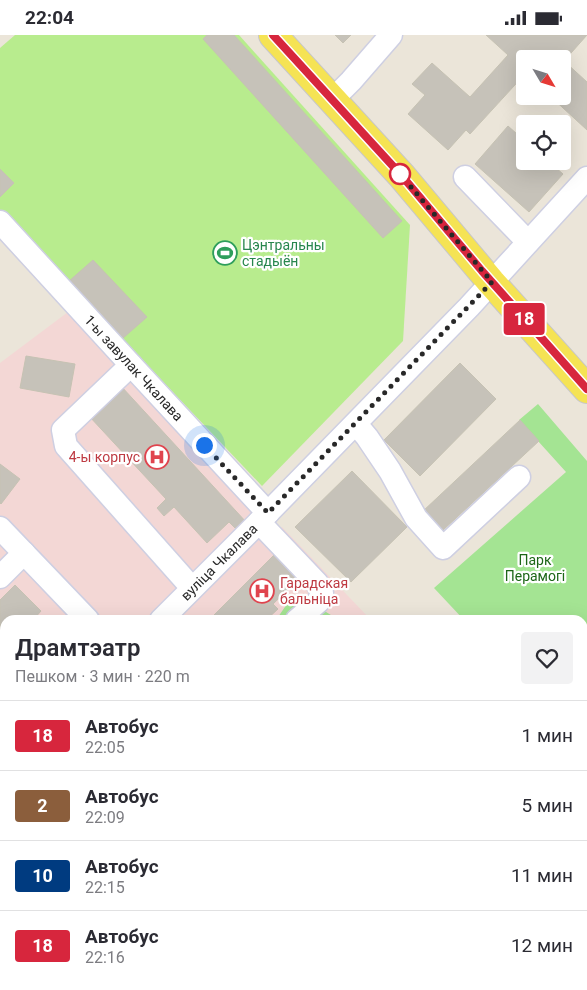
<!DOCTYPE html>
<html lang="ru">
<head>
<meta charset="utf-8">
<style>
  :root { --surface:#fff; --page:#f2f2f3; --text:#2b2b33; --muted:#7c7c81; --line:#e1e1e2 }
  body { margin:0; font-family:Roboto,sans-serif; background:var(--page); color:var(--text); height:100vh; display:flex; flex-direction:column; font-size:19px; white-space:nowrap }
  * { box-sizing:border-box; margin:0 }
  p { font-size:16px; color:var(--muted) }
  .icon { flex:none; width:28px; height:28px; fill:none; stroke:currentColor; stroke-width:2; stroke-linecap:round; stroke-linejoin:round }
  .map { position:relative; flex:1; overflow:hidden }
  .panel { position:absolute; left:0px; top:580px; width:588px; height:375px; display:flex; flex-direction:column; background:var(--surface); border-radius:15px 15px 0 0; box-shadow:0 5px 20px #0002 }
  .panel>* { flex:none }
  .badge { padding:0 10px; border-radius:4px; font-size:18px; line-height:32px }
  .needle { width:32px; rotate:128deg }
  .buttons { position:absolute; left:516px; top:15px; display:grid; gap:10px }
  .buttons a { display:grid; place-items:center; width:55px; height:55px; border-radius:5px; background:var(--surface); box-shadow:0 5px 20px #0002; font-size:25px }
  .you { position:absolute; width:25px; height:25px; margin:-12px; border:4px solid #fff; border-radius:50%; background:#1a73e8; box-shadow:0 0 0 8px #1a73e833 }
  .map>.badge { position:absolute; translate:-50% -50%; box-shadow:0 0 0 2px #fff }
  .round { display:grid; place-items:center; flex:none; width:52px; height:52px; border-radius:5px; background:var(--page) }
  .head { display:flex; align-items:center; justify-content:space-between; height:85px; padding:0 15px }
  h1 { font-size:24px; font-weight:600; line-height:38px }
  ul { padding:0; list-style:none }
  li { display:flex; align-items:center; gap:15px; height:70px; padding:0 15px; border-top:1px solid var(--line) }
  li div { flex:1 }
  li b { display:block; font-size:19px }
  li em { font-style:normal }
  li .badge { min-width:55px; font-weight:700; text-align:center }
  .status { display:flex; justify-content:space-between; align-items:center; height:35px; padding:0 25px; background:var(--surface); direction:ltr }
  .status svg { height:14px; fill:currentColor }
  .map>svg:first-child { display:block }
</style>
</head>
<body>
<div class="status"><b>22:04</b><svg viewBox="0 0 49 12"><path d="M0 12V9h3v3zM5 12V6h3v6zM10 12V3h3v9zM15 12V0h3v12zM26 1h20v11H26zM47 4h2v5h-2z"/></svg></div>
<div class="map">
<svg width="587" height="955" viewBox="0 0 587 955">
  <rect width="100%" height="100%" fill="#ebe5d9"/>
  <!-- medical -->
  <path fill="#f3d7d5" d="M68,277L275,498L282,492L371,585H5V852L0,846V328Z"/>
  <!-- green -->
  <path fill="#a4e493" d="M538,369L587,426V955H143L148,950H582V585H464L434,553L566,437L519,385Z
    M289,566L301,575L318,572L339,585H276Z
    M0,849L5,855V950H91L95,955H0Z"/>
  <!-- pitch -->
  <path fill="#b8ec8e" d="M15,0H239L410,190L403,306L262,451L0,175V13Z"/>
  <!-- building -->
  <path fill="#c6c2b9" stroke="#c6c2b3" d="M207,0H234L402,186L383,203L203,4Z
    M335,0H351L343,8Z
    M486,0H587L564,26L587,47V95L550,61H562V24H525V39L470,99L466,95L448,115L408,79L425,60L412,49L432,28L470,62L508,20Z
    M508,91L525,106V126H548L563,139L529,177L475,129Z
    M0,134L14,148L0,162Z
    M93,225L147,282L122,304L68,247Z
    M26,321L75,329L69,362L20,353Z
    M460,328L496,364L420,441L384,405Z
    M121,351L247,488L238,496L229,487L207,508L174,472L164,481L157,473L166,464L89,381Z
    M520,385L539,406L441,497L422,477Z
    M0,429L20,444L1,469L0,468Z
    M352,436L407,492L351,547L295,492Z
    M275,519L299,544L273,569L278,574L266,585L261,581L257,585H209Z
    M15,550L41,576L33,585H23L21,583L18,585H5V637L0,642V565Z"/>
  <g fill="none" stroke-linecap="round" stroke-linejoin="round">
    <!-- minor casing -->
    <g stroke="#cecfe2" stroke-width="25">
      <g id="minor">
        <path d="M333,64L351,46L391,0"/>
        <path d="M465,142L528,207"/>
        <path id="s1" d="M0,187L131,330L268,478"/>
        <path d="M131,330L63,395L66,411L192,553"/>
        <path d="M356,389L367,402L390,436L416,483L443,513L519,442"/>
        <path d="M259,487L317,548L322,558L318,567L297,585"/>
        <path d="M0,493L88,585"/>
        <path d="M0,542L24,518"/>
        <path id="s2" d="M161,585L259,487L469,272L587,143"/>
        <path d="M0,672L5,677"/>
        <path d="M0,746L5,741"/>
        <path d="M0,872L5,877"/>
        <path d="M79,950L84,955"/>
      </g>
    </g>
    <!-- major casing -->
    <g stroke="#c7c7c7" stroke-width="30">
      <path id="major" d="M273,0L402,141L491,247L587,354"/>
    </g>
    <!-- minor -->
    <use href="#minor" stroke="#fff" stroke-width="22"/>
    <!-- major -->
    <use href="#major" stroke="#f5e354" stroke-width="28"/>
  </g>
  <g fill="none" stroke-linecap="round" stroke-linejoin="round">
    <!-- line casing -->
    <g stroke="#fff" stroke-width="11">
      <path id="line" d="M273,0L402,141L482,236L587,354"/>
    </g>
    <!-- line -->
    <use href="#line" stroke="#d7263d" stroke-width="8"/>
    <!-- walk -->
    <path stroke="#282828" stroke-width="5" stroke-dasharray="0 9" d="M204,410L268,478L492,247L400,139"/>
  </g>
  <!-- icons -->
  <defs>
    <g id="stadium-ring" transform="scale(1.25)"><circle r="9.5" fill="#fff" stroke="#2e9e5b" stroke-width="1.5"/><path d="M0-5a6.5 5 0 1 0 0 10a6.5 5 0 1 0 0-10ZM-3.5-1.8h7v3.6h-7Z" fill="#2e9e5b"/></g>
    <g id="hospital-ring" transform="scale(1.25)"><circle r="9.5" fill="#fff" stroke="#e0444e" stroke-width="1.5"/><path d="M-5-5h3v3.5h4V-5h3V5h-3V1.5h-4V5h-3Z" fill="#e0444e"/></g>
  </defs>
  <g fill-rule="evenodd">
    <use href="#stadium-ring" x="225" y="218"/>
    <use href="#hospital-ring" x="157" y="422"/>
    <use href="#hospital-ring" x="262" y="556"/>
  </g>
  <!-- markers -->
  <circle fill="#fff" stroke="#d7263d" stroke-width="2.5" cx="400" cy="139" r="10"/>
  <g text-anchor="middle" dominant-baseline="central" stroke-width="4.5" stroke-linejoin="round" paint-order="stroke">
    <!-- leisure labels -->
    <g font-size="14" fill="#27864d" stroke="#fff" text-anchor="start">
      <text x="242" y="210">Цэнтральны<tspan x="242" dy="16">стадыён</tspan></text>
    </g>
    <!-- street labels -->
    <g font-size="14" fill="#282828" stroke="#fff">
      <text stroke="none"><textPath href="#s1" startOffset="198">1-ы завулак Чкалава</textPath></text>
      <text stroke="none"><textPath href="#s2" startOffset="82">вуліца Чкалава</textPath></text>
    </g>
    <!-- health labels -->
    <g font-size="14" fill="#be3a42" stroke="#fff" text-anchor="end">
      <text x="140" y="422">4-ы корпус</text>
      <text x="280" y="548" text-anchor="start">Гарадская<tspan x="280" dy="16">бальніца</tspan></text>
    </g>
    <!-- park labels -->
    <g font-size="14" fill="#1d6617" stroke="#fff">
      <text x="535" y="525">Парк<tspan x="535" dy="16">Перамогі</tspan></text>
    </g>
  </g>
</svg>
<div class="buttons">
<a><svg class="needle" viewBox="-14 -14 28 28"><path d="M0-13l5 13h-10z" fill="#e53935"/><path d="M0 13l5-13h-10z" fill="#7c7c81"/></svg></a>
<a><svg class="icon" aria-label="locate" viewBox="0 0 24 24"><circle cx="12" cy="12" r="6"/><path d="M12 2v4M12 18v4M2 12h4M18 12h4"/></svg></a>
</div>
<div class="you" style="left:204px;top:410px"></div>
<b class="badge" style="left:524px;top:284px;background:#d7263d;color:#fff">18</b>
<section class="panel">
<div class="head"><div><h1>Драмтэатр</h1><p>Пешком · 3 мин · 220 m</p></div><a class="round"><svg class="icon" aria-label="heart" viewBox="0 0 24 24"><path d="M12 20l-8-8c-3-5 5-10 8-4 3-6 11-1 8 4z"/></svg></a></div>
<ul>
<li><span class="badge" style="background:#d7263d;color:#fff">18</span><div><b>Автобус</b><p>22:05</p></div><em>1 мин</em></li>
<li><span class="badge" style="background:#8b5e3c;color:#fff">2</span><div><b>Автобус</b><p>22:09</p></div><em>5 мин</em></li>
<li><span class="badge" style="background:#003b80;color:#fff">10</span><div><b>Автобус</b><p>22:15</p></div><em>11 мин</em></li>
<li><span class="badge" style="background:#d7263d;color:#fff">18</span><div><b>Автобус</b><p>22:16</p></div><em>12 мин</em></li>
</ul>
</section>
</div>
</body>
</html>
